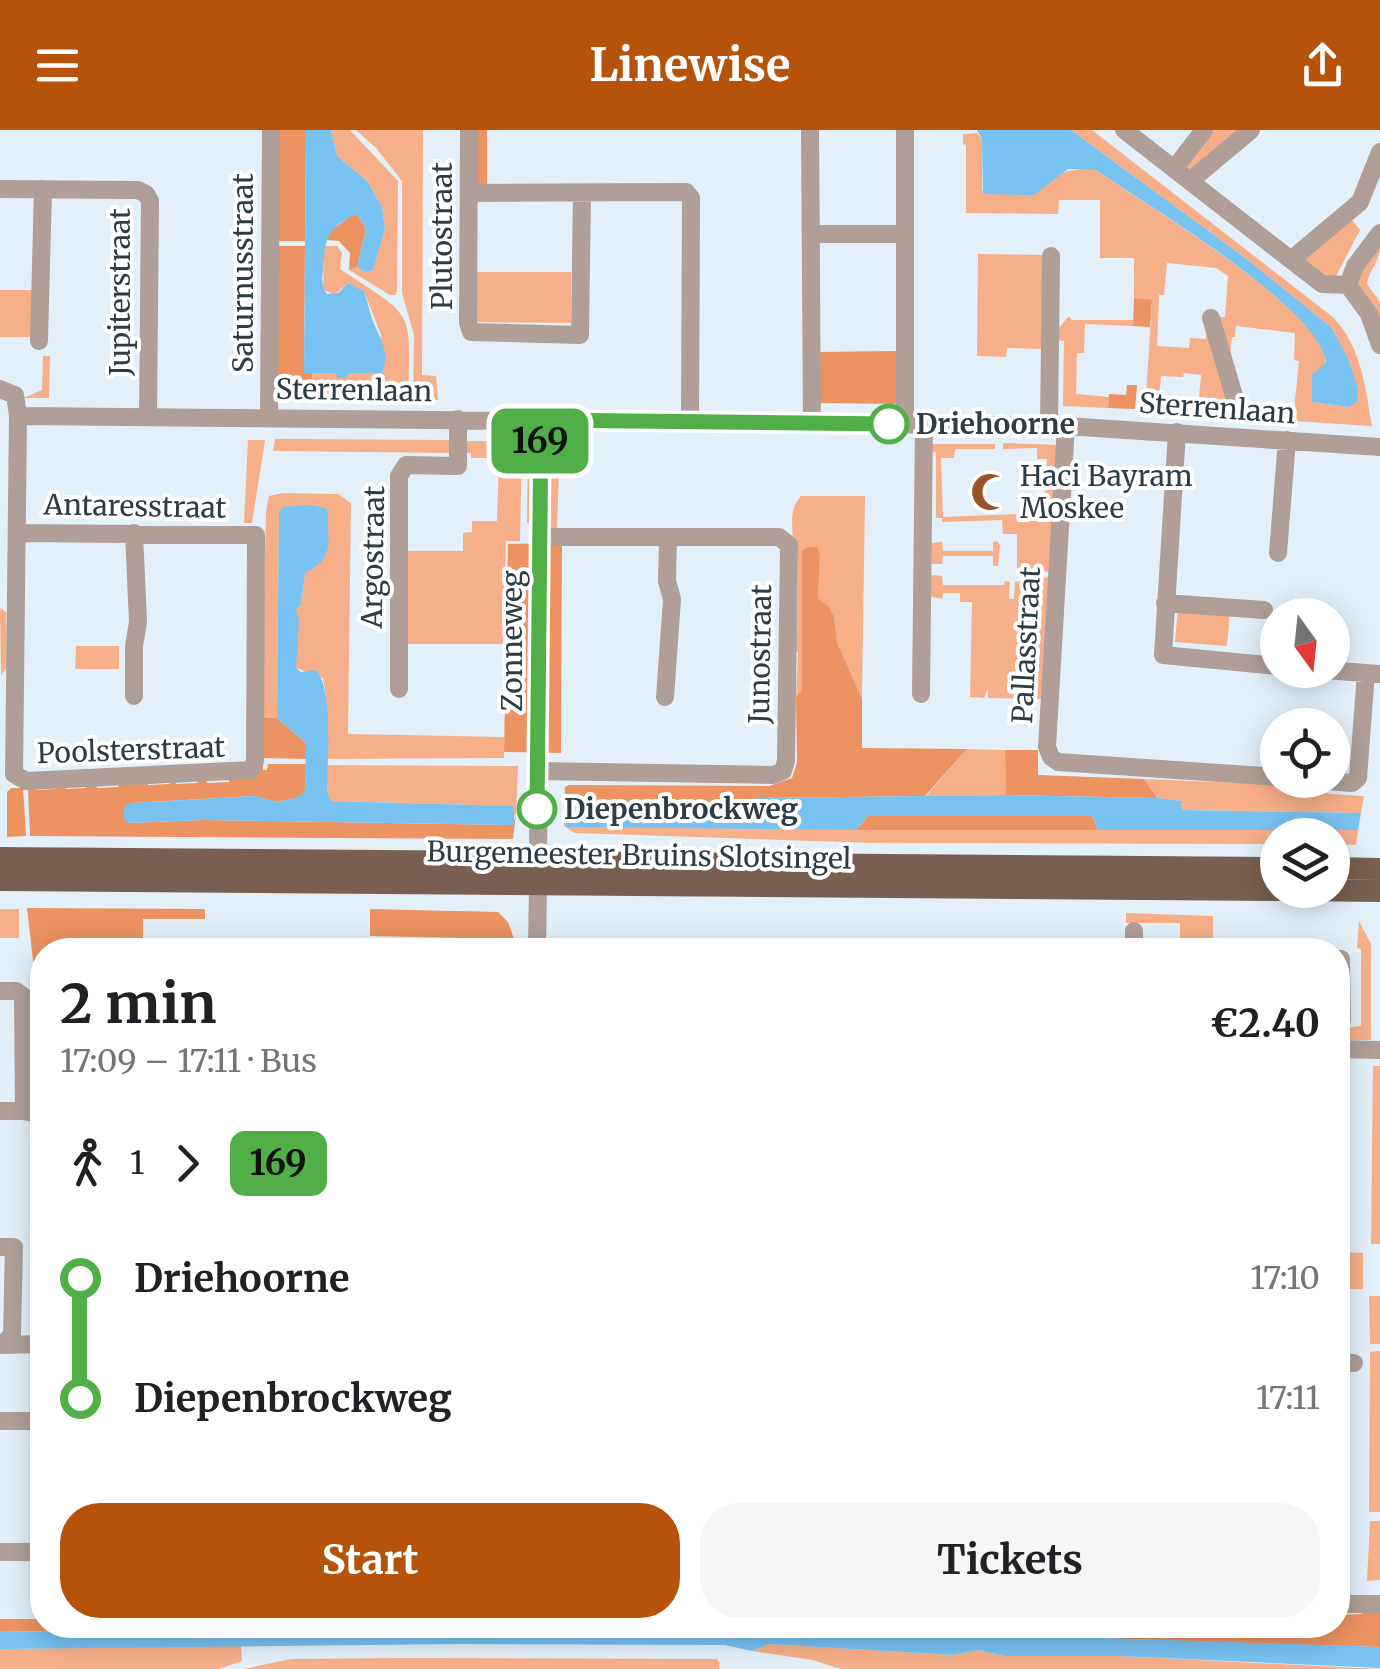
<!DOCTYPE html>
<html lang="en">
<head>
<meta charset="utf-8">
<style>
  :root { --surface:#fff; --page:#f6f6f6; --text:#202124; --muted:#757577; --accent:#b45309 }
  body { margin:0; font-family:Merriweather,serif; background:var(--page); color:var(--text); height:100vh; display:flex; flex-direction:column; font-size:38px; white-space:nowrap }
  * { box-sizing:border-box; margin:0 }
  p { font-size:32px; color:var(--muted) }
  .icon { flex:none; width:55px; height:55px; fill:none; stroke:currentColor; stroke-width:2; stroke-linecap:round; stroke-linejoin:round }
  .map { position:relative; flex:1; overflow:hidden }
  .side { position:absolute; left:30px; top:808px; width:1320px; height:700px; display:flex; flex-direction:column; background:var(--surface); border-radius:40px; box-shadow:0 5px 25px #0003 }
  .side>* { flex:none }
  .badge { padding:0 20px; border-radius:15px; font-size:35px; line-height:65px }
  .needle { width:65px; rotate:165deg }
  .fabs { position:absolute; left:1260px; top:468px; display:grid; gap:20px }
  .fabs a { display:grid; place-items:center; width:90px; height:90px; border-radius:50%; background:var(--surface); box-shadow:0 5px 25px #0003; font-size:50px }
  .map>.badge { position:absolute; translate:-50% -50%; box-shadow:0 0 0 5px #fff }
  .legs { display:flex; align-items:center; gap:15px; height:110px; padding:0 30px; font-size:32px }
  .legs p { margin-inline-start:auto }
  .summary { display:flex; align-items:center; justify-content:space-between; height:170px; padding:0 30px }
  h1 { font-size:55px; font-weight:700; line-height:75px }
  .action { display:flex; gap:20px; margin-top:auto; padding:20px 30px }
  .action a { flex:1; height:115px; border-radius:40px; background:var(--accent); color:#fff; font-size:40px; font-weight:700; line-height:115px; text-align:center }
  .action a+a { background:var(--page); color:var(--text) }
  ul { padding:0 30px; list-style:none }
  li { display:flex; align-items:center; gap:35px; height:120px; font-size:38px }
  li i { display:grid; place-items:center; width:15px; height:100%; margin:0 12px; background:currentColor }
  li i::after { content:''; width:25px; height:25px; margin:-12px; border:8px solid; border-radius:50%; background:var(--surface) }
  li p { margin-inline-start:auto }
  li:first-child i { background:linear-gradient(#0000 50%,currentColor 0) }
  li:last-child i { background:linear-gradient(currentColor 50%,#0000 0) }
  header { display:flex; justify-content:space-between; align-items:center; height:130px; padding:0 30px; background:var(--accent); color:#fff; font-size:45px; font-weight:700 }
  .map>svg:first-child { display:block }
</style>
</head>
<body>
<header><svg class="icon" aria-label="menu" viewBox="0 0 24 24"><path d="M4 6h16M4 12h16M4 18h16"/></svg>Linewise<svg class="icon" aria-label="share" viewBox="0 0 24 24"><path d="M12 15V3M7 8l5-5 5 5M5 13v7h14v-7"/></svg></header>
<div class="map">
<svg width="1380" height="1539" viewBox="0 0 1380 1539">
  <rect width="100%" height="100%" fill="#e3f0fa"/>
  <!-- green -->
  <path fill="#f6af89" d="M331,0H350L398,51L397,161L395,165H390L349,140L357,137L366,142L385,98L382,77L367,51L337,26Z
    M356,0H423L422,245L436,246L438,270L413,271L414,205L402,163V51L376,18Z
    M1071,0H1092L1334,188C1362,219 1365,256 1372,296L1293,291L1299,231L1294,230L1295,203L1236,196L1235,207H1232L1229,239L1214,187H1225L1228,146L1216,138L1167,133L1164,165H1159L1157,216L1189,218L1190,208L1206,209L1208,188L1231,276L1222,275L1220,269L1199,267L1201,245L1184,243L1183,247L1161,246L1158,282L1145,281L1152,171L1134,168V128H1100V70H1059L1058,84L966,83V15L963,14V4L977,3L982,9V61C1008,55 1075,35 1096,40C1141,72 1319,178 1325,228C1327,241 1316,260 1312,272L1348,277L1358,259L1332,198L1248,130Z
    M1207,0H1247L1193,45L1180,35Z
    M1348,85L1360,100L1334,150H1326L1297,127Z
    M324,116H337L342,123L340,139C417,190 410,177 408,270H312V243H336L347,247V243H382L381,205L364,161L348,153L334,165L323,159Z
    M1380,116C1380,133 1369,139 1367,154L1380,172V188L1357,154L1362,140Z
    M978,124L1047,125L1044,219L1007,218L1006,227L977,226Z
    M475,142H571V193L473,192Z
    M0,160H32V207H0Z
    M1069,186L1072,190H1133V196L1085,194L1084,223H1077L1076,264L1109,267L1108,278L1063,276L1064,211L1058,210L1057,200Z
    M43,226H50L49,268H23L42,260Z
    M275,309L454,310L453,323L273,321Z
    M248,310H265L252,393H244Z
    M464,311H522L520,411H506L503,514H408L406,421H463V403L472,402V391H497L499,328H471V323H463Z
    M528,311L533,312L532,393H527Z
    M547,311H560L557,400L545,398Z
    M1003,313L1061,315L1053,442L1036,441V445L1017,446V404H1003L1002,390L942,392V388H936V322L928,321V314H995V319H955L954,328H941L943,387L1018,384L1044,387L1047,329H1037V318L1003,319Z
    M283,363L338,364L351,373L348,604L504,607V628L326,629V566L323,548L296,538L295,478L301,473L305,443C324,433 330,418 327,396L279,382L277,588H261L266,382L269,366Z
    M801,366H865L862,569C854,552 846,535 839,518C831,497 836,483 818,468L820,424L817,417L802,421V560L796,566L798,522L794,521L797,504L798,416L793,415C793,398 788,379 801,366Z
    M997,411L1000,415L998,436H993V426H943L942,434H930L931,413L942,412L943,421H993V412Z
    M932,445L942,446L943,455H1004L1005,451L1010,452L1009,469H1014L1015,452L1051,447L1045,569L988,568V558L984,568L970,567L972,472H960V463H943L942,469L928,466L927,450Z
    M1178,477L1230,481L1227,516L1175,512Z
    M0,478L6,482L7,537L1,545Z
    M76,516H119V539H75Z
    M967,619L1005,620L1006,665L926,666Z
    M327,635L518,636L516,684L514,686V676L331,671L327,661Z
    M1144,649L1315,656L1329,664L1364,666L1361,683L1181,680V671L1157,668Z
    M564,684L567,685V697L1358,700L1356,715L1333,714L1332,705H1278L1277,714L872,713L575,703L564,696Z
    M0,779H19V808H0Z
    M1126,783L1213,786V818L1180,820V793H1126Z
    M1359,791L1371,814V910H1347L1345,898L1361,896V819L1357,818Z
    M1373,936H1380V1114H1371Z
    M1338,1122L1363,1123V1159H1338Z
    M1369,1166H1380V1214H1370Z
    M1380,1221V1382H1369L1370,1222Z
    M1370,1391H1380V1450L1367,1451Z
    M770,1514L953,1525L978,1520L1004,1526H1118L1380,1539H841L812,1530L752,1521Z
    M241,1515L242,1531L219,1539H0V1519Z
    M400,1528L717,1529L720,1533L719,1539H244L291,1529Z"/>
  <!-- forest -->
  <path fill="#ec9361" d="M276,0H306L305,111H276Z
    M475,0H487V54H475Z
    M353,84L358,85L366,99L357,137L349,140L350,123L339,111L325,110L332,100Z
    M275,116H305L304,242L312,243V270H274Z
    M1134,168L1152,170L1150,197L1133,196Z
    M901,221V274L817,273V222Z
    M1127,255H1137L1135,279L1108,278L1109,264L1126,265Z
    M562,413L561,623L504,622L508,414Z
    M809,417H817L820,424L818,468L829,477L834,487L837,513L862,569V618L967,619L925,666L756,668L754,681L567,677V685L564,684L565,657L569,655L769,656L792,648L797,632L796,566L802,560V421Z
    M261,588H277L306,613V629L261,628Z
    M1005,620H1038V645L1144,649L1157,668L1006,665Z
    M263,634V640H267L268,634H306L305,661L299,667L277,672L254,666L132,673L129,693L203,690L513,695L516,684L513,709L30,706L28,659L34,657L35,660L56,659L57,655H64L66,659L86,658L88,654H96L97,658L118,657L119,653L147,651L148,655L169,654L175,650L176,654L197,653L198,649H206L207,653L229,652V648Z
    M11,658H23L26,706L7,707V662Z
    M956,685L1092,686L1098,700H856L868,686Z
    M27,778L205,779V789H143V814L139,820H42V974H37L33,964V831Z
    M370,779L498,782L508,792L514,809L370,806Z
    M1380,1479V1517L662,1495H1338V1485L1360,1484Z
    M0,1489H42V1495H162L149,1503L0,1501Z"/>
  <!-- water -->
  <path fill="#78c2f2" d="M306,0H331L337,26L367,51L382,77L385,98L373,140L366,142L357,137L366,99L358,85H353C324,102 326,109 323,140C322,151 321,155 327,164L338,163L348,153L364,161C368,172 370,184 374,194C382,212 390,223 382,243H348L347,248H337L336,243H304Z
    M977,0H1071L1248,130L1332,198L1349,231L1358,259L1357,272L1348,277L1312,272V245L1326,232C1319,177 1145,74 1096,40L1068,39L1034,65L983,64L982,9Z
    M310,375L326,378C330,387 327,392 328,402C330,424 324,433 305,443L301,474L296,479L299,491L296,538L301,542L316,540C334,560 327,632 327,661L331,671L514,676V695L203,690L129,693L123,689L125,675L132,673L254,666L278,672L298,667L305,661L306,613L277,588L279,382L282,377Z
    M1006,665L1157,668L1181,671L1182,680L1361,683L1358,700H1098L1092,686H868L856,700L566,697V677L753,681L755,668Z
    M162,1495L748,1496L1380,1517V1538L1118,1526H1004L978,1520L953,1525L770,1514L752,1521L725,1515L459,1514L0,1519V1501L149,1503Z"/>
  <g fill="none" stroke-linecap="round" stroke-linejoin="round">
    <!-- minor -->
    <path stroke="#af9f98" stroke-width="18" d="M469,0L468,193L471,202L580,205L582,63
      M810,0L812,293
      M905,0V294
      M1124,0L1322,154L1348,155
      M1174,39L1204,0
      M1190,51L1251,0
      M0,59L138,60L146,64L150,71L148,287
      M470,63L686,62L691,68L690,292
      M1380,103L1355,136L1348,155L1369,184L1380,215
      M811,104H903
      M1291,130L1360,72L1380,22
      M1211,188L1235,269L1234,281
      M39,211L43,59
      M0,259L15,265L18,286L14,644L26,651L251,640L255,631L256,405L17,403
      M18,286L1066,296L1380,317
      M269,287L271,0
      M1049,296L1051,126
      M1066,296L1047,617L1051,627L1058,632L1278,647
      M1177,302L1163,525L1278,536
      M1278,423L1287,310
      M1165,473L1264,480
      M1324,540L1380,544
      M399,559V346L406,335L458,336V289
      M921,564L924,295
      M134,566V516L138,492L134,403
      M665,567L672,469L667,451L668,408
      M538,641L773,645L783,641L786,631L789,415L779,407H540
      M1314,650L1352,653L1358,648L1366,543
      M538,732L541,290
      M1134,801V820
      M537,820L538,754
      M1338,829H1341L1342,891H1338
      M0,861H16L23,866L24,981L42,984
      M1338,919L1380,920
      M0,981H24
      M0,1117H14L12,1204L3,1215
      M0,1215L42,1214
      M1338,1233H1354
      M0,1291H42
      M0,1422H42
      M1338,1474H1380"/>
    <!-- major -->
    <path stroke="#795f51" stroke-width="22" d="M0,728L1278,738
      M1332,738L1380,739
      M0,750L1278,760
      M1292,760L1380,761"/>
  </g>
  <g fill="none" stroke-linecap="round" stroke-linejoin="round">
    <!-- line-1 casing -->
    <g stroke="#fff" stroke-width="22">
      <path id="line-1" d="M537,679L541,290L889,294"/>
    </g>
    <!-- line-1 -->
    <use href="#line-1" stroke="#50af46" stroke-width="15"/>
  </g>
  <!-- icons -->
  <defs>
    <g id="mosque-bare" transform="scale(3)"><path d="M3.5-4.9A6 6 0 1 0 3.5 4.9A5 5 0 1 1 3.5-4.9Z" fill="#9a542b" stroke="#fff" stroke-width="2.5" paint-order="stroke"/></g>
  </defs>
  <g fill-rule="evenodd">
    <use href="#mosque-bare" x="990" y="362"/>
  </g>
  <!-- markers -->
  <g fill="#fff" stroke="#50af46" stroke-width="5">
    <circle cx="889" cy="294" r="18"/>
    <circle cx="537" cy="679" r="18"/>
  </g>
  <g text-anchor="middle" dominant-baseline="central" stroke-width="8" stroke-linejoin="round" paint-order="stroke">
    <!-- street labels -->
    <g font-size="28" fill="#2e3c45" stroke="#fff">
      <text transform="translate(442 106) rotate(-90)">Plutostraat</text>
      <text transform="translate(243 143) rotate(-90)">Saturnusstraat</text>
      <text transform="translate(120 162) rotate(-90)">Jupiterstraat</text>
      <text transform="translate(354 260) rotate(1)">Sterrenlaan</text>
      <text transform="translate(1217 278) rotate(4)">Sterrenlaan</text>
      <text transform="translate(135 376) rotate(1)">Antaresstraat</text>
      <text transform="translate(373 427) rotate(-89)">Argostraat</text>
      <text transform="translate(512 511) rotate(-90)">Zonneweg</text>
      <text transform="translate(1026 515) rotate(-87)">Pallasstraat</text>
      <text transform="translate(760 524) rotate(-89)">Junostraat</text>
      <text transform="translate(131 620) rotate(-2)">Poolsterstraat</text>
      <text transform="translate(639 725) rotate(1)">Burgemeester Bruins Slotsingel</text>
    </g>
    <!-- stop labels -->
    <g font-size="28" font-weight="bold" fill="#2e3c45" stroke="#fff" text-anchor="start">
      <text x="916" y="294">Driehoorne</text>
      <text x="564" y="679">Diepenbrockweg</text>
    </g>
    <!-- poi labels -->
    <g font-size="28" fill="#2e3c45" stroke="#fff" text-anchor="start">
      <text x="1020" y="346">Haci Bayram<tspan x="1020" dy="32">Moskee</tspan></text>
    </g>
  </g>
</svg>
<div class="fabs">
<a><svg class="needle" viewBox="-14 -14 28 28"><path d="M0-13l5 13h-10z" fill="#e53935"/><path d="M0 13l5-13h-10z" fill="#757577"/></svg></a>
<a><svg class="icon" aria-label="locate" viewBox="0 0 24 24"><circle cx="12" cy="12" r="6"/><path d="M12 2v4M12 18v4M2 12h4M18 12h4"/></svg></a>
<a><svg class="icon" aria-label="layers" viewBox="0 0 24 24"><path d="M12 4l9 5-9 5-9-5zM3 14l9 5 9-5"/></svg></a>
</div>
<b class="badge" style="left:540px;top:311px;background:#50af46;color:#111">169</b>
<section class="side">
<div class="summary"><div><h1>2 min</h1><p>17:09 – 17:11 · Bus</p></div><b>€2.40</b></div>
<div class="legs"><svg class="icon" aria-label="walk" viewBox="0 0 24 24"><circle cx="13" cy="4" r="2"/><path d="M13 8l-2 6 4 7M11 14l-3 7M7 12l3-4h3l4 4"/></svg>1<svg class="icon" aria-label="forward" viewBox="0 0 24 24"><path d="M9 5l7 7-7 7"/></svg><b class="badge" style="background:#50af46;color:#111">169</b></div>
<ul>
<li><i style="color:#50af46"></i><b>Driehoorne</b><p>17:10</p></li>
<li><i style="color:#50af46"></i><b>Diepenbrockweg</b><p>17:11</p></li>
</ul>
<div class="action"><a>Start</a><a>Tickets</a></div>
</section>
</div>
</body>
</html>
